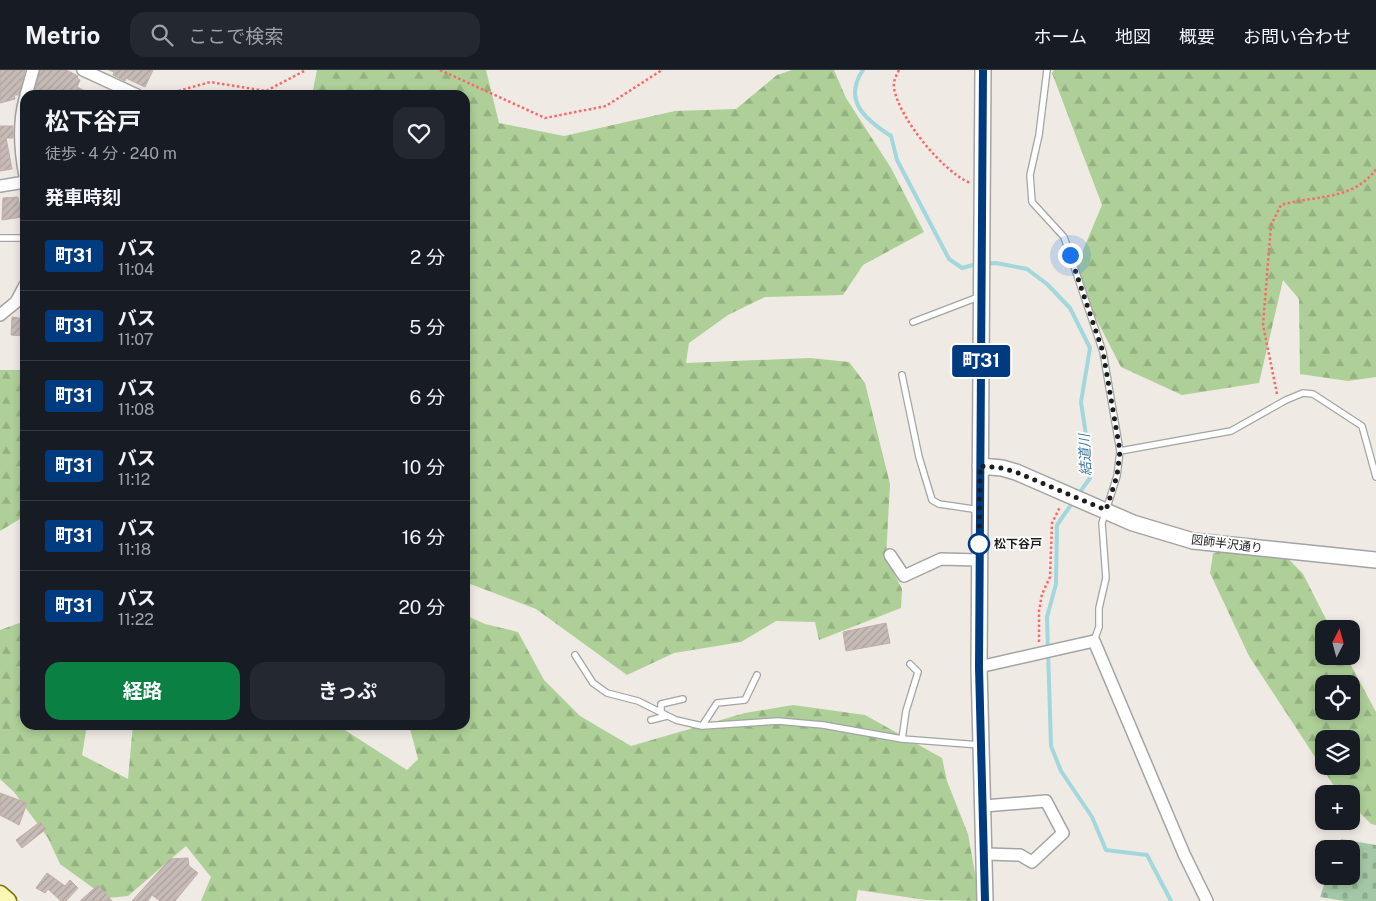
<!DOCTYPE html>
<html lang="ja">
<head>
<meta charset="utf-8">
<style>
  :root { --surface:#171b24; --page:#242831; --text:#f1f3f6; --muted:#9ea1a6; --line:#363941; --accent:#0b8043 }
  body { margin:0; font-family:"Public Sans","Noto Sans JP",sans-serif; background:var(--page); color:var(--text); height:100vh; display:flex; flex-direction:column; font-size:19px; white-space:nowrap }
  * { box-sizing:border-box; margin:0 }
  p { font-size:16px; color:var(--muted) }
  .icon { flex:none; width:28px; height:28px; fill:none; stroke:currentColor; stroke-width:2; stroke-linecap:round; stroke-linejoin:round }
  .map { position:relative; flex:1; overflow:hidden }
  .panel { position:absolute; left:20px; top:20px; width:450px; height:640px; display:flex; flex-direction:column; background:var(--surface); border-radius:15px; box-shadow:0 2px 8px #0003 }
  .panel>* { flex:none }
  .badge { padding:0 10px; border-radius:4px; font-size:18px; line-height:32px }
  .needle { width:32px; rotate:6deg }
  .buttons { position:absolute; left:1315px; top:550px; display:grid; gap:10px }
  .buttons a { display:grid; place-items:center; width:45px; height:45px; border-radius:10px; background:var(--surface); box-shadow:0 2px 8px #0003; font-size:25px }
  .you { position:absolute; width:25px; height:25px; margin:-12px; border:4px solid #fff; border-radius:50%; background:#1a73e8; box-shadow:0 0 0 8px #1a73e833 }
  .map>.badge { position:absolute; translate:-50% -50%; box-shadow:0 0 0 2px #fff }
  h2 { padding:0 25px; font-size:19px; line-height:45px }
  .round { display:grid; place-items:center; flex:none; width:52px; height:52px; border-radius:15px; background:var(--page) }
  .head { display:flex; align-items:center; justify-content:space-between; height:85px; padding:0 25px }
  h1 { font-size:24px; font-weight:700; line-height:38px }
  .primary-button { display:flex; gap:10px; margin-top:auto; padding:10px 25px }
  .primary-button a { flex:1; height:58px; border-radius:15px; background:var(--accent); color:#fff; font-size:20px; font-weight:700; line-height:58px; text-align:center }
  .primary-button a+a { background:var(--page); color:var(--text) }
  ul { padding:0; list-style:none }
  li { display:flex; align-items:center; gap:15px; height:70px; padding:0 25px; border-top:1px solid var(--line) }
  li div { flex:1 }
  li b { display:block; font-size:19px }
  li em { font-style:normal }
  li .badge { min-width:55px; font-weight:700; text-align:center }
  header { display:flex; align-items:center; gap:30px; box-sizing:border-box; height:70px; padding:0 25px; background:var(--surface); border-bottom:1px solid var(--line) }
  header strong { font-size:24px }
  nav { display:flex; gap:28px; margin-inline-start:auto; font-size:18px }
  .search { width:350px; height:45px; background:var(--page); display:flex; align-items:center; gap:12px; box-sizing:border-box; padding:0 18px; border-radius:15px; color:var(--muted); font-size:19px }
  .map>svg:first-child { display:block }
</style>
</head>
<body>
<header>
<strong>Metrio</strong>
<div class="search"><svg class="icon" aria-label="search" viewBox="0 0 24 24"><circle cx="10" cy="10" r="6"/><path d="M15 15l6 6"/></svg>ここで検索</div>
<nav><a>ホーム</a><a>地図</a><a>概要</a><a>お問い合わせ</a></nav>
</header>
<div class="map">
<svg width="1376" height="831" viewBox="0 0 1376 831">
  <defs>
    <pattern id="forest-firs" width="22" height="20" patternUnits="userSpaceOnUse" patternTransform="scale(1.25)"><rect width="22" height="20" fill="#aecf97"/><path d="M5 1l3.5 6h-7zM16 11l3.5 6h-7z" fill="#95b182"/></pattern>
    <pattern id="cemetery-stones" width="16" height="16" patternUnits="userSpaceOnUse" patternTransform="scale(1.25)"><rect width="16" height="16" fill="#a4c8a5"/><path d="M2 7V4a2 2 0 0 1 4 0v3zM10 15v-3a2 2 0 0 1 4 0v3z" fill="#8dab8e"/></pattern>
    <pattern id="building-hatch" width="6" height="6" patternUnits="userSpaceOnUse" patternTransform="scale(1.25)"><rect width="6" height="6" fill="#c6bbb6"/><path d="M-1 1l2-2M0 6l6-6M5 7l2-2" fill="none" stroke="#aaa09c"/></pattern>
  </defs>
  <rect width="100%" height="100%" fill="#efeae3"/>
  <!-- forest -->
  <path fill="url(#forest-firs)" fill-rule="evenodd" d="M317,0H486L499,53L564,66L675,41L736,39L777,5L792,0H834L846,28L891,98L924,162L863,195L843,225L765,227L728,245L689,273L686,293L810,288L849,292L865,313L890,414L886,488L902,519L901,538L819,570L815,552L776,551L741,572L674,583L627,605L536,539L465,512V25H312Z
    M1054,0H1376V307L1348,311L1300,304L1299,229L1283,210L1259,313L1182,325L1121,297L1073,204L1102,135L1052,3Z
    M245,20L253,25H192L194,24Z
    M0,300H25V446L0,461Z
    M1233,474L1281,481L1303,504L1331,559H1324V586H1346L1376,642V755L1371,754L1351,734V724H1341L1334,716L1249,586L1210,503L1213,484ZM1324,614H1351V641H1324ZM1324,669H1351V696H1324Z
    M465,545L485,554L518,562L544,610L580,646L631,676L745,643L793,635L865,645L942,688L947,711L968,764L980,831L926,830L858,820L856,831H201L211,807L186,776L128,826L107,828L60,794L48,768L14,722L0,709V560L25,551V655H87L82,685L128,709L133,655H337L407,700L418,689L409,655H465Z"/>
  <!-- cemetery -->
  <path fill="url(#cemetery-stones)" d="M1341,769L1376,775V831H1344L1320,827L1327,806H1351V779H1337Z"/>
  <g fill="none" stroke-linecap="round" stroke-linejoin="round">
    <!-- stream -->
    <path stroke="#a2d7dd" stroke-width="4" d="M863,0C842,31 866,50 891,66L897,90L949,189L962,198L977,194
      M984,194L996,193L1027,199L1047,214L1070,238L1090,278L1081,332L1090,392V408L1077,426
      M1073,432L1057,455L1056,514L1047,547L1051,676L1061,701L1092,747L1106,780L1147,785L1171,831"/>
  </g>
  <!-- building -->
  <path fill="url(#building-hatch)" stroke="#c1aea5" d="M0,0H25L19,25H14L15,29L0,33Z
    M40,0H66L78,6L77,8L80,10L77,17L93,25H34Z
    M109,0H153L145,17L126,8L125,11L113,5L114,2Z
    M0,56H13V68H6L12,99L0,101Z
    M18,127L19,133H22L23,147L2,150L3,128Z
    M12,247L25,249V266L11,265Z
    M886,553L890,573L846,581L843,562Z
    M0,723L27,733L19,755L0,745Z
    M40,752L46,759L22,778L16,770Z
    M188,788L189,796L198,803L175,831H160L152,825L148,831H132L170,789Z
    M47,803L65,816L70,810L78,818L66,831H61L48,819L45,823L36,818Z
    M98,815L112,831H80Z"/>
  <g fill="none" stroke-linecap="round" stroke-linejoin="round">
    <!-- service casing -->
    <g stroke="#a4a4a4" stroke-width="8">
      <path id="service" d="M1047,0L1039,65L1030,105L1032,132L1064,167L1103,282L1120,381L1117,406L1102,453L1106,508L1099,538V557L1094,571
        M0,168H25
        M913,252L981,226
        M902,305L919,387L932,430L939,434L980,440
        M1120,381L1231,361L1286,330L1303,323L1313,324L1362,356L1376,407
        M575,585L593,613L607,623L638,631L676,650L702,656L778,651L823,655L902,669L980,675
        M661,643V634L683,629
        M651,650L667,646
        M702,656L717,633L745,630L757,605
        M902,669L906,641L918,602L910,594"/>
    </g>
    <!-- minor casing -->
    <g stroke="#a4a4a4" stroke-width="14">
      <path id="minor" d="M83,0L137,25
        M26,25L33,0
        M25,29C18,54 20,80 25,106
        M0,116L25,112
        M0,245L16,232L25,215
        M890,485L904,506L941,489L979,490
        M979,597L1094,571L1184,784L1207,831
        M984,736L1046,731L1063,763L1032,792L1020,785L986,784"/>
    </g>
    <!-- tertiary casing -->
    <g stroke="#a4a4a4" stroke-width="18">
      <path id="tertiary" d="M983,0L979,597L985,831
        M980,396L1002,398L1016,402L1133,453L1193,471L1376,490"/>
    </g>
    <!-- secondary casing -->
    <g stroke="#767503" stroke-width="19">
      <path id="secondary" d="M0,824L8,831"/>
    </g>
    <!-- path -->
    <path stroke="#fc6769" stroke-width="2.5" stroke-dasharray="2.5 2.5" stroke-linecap="butt" d="M440,0L545,48L606,36L662,0
      M899,0C896,6 893,11 894,18C899,48 942,101 970,113
      M164,25L210,12L266,21L306,0
      M1277,324L1263,255L1271,155L1281,135C1314,125 1354,131 1376,99
      M1039,572V541L1042,524L1050,507L1052,453L1060,437"/>
    <!-- service -->
    <use href="#service" stroke="#fff" stroke-width="5.5"/>
    <!-- minor -->
    <use href="#minor" stroke="#fff" stroke-width="11"/>
    <!-- tertiary -->
    <use href="#tertiary" stroke="#fff" stroke-width="15"/>
    <!-- secondary -->
    <use href="#secondary" stroke="#faf6b5" stroke-width="16"/>
  </g>
  <g fill="none" stroke-linecap="round" stroke-linejoin="round">
    <!-- line casing -->
    <g stroke="#fff" stroke-width="11">
      <path id="line" d="M983,0L979,597L985,831"/>
    </g>
    <!-- line -->
    <use href="#line" stroke="#003b80" stroke-width="8"/>
    <!-- walk -->
    <path stroke="#1d1d1d" stroke-width="5" stroke-dasharray="0 9" d="M979,474L980,396L1002,398L1016,402L1106,440L1117,406L1120,381L1103,282L1070,185"/>
  </g>
  <!-- markers -->
  <circle fill="#fff" stroke="#003b80" stroke-width="2.5" cx="979" cy="474" r="10"/>
  <g text-anchor="middle" dominant-baseline="central" stroke-width="4" stroke-linejoin="round" paint-order="stroke">
    <!-- stop labels -->
    <g font-size="12" font-weight="bold" fill="#1d1d1d" stroke="#fff" text-anchor="start">
      <text x="994" y="474">松下谷戸</text>
    </g>
    <!-- street labels -->
    <g font-size="12" fill="#1d1d1d" stroke="#fff">
      <text transform="translate(1227 474) rotate(7)">図師半沢通り</text>
    </g>
    <!-- water labels -->
    <g font-size="14" font-style="italic" fill="#427b9e" stroke="#fff">
      <text transform="translate(1085 385) rotate(-93)">結道川</text>
    </g>
  </g>
</svg>
<div class="buttons">
<a><svg class="needle" viewBox="-14 -14 28 28"><path d="M0-13l5 13h-10z" fill="#e53935"/><path d="M0 13l5-13h-10z" fill="#9ea1a6"/></svg></a>
<a><svg class="icon" aria-label="locate" viewBox="0 0 24 24"><circle cx="12" cy="12" r="6"/><path d="M12 2v4M12 18v4M2 12h4M18 12h4"/></svg></a>
<a><svg class="icon" aria-label="layers" viewBox="0 0 24 24"><path d="M12 4l9 5-9 5-9-5zM3 14l9 5 9-5"/></svg></a>
<a>+</a>
<a>−</a>
</div>
<div class="you" style="left:1070px;top:185px"></div>
<b class="badge" style="left:981px;top:291px;background:#003b80;color:#fff">町31</b>
<section class="panel">
<div class="head"><div><h1>松下谷戸</h1><p>徒歩 · 4 分 · 240 m</p></div><a class="round"><svg class="icon" aria-label="heart" viewBox="0 0 24 24"><path d="M12 20l-8-8c-3-5 5-10 8-4 3-6 11-1 8 4z"/></svg></a></div>
<h2>発車時刻</h2>
<ul>
<li><span class="badge" style="background:#003b80;color:#fff">町31</span><div><b>バス</b><p>11:04</p></div><em>2 分</em></li>
<li><span class="badge" style="background:#003b80;color:#fff">町31</span><div><b>バス</b><p>11:07</p></div><em>5 分</em></li>
<li><span class="badge" style="background:#003b80;color:#fff">町31</span><div><b>バス</b><p>11:08</p></div><em>6 分</em></li>
<li><span class="badge" style="background:#003b80;color:#fff">町31</span><div><b>バス</b><p>11:12</p></div><em>10 分</em></li>
<li><span class="badge" style="background:#003b80;color:#fff">町31</span><div><b>バス</b><p>11:18</p></div><em>16 分</em></li>
<li><span class="badge" style="background:#003b80;color:#fff">町31</span><div><b>バス</b><p>11:22</p></div><em>20 分</em></li>
</ul>
<div class="primary-button"><a>経路</a><a>きっぷ</a></div>
</section>
</div>
</body>
</html>
